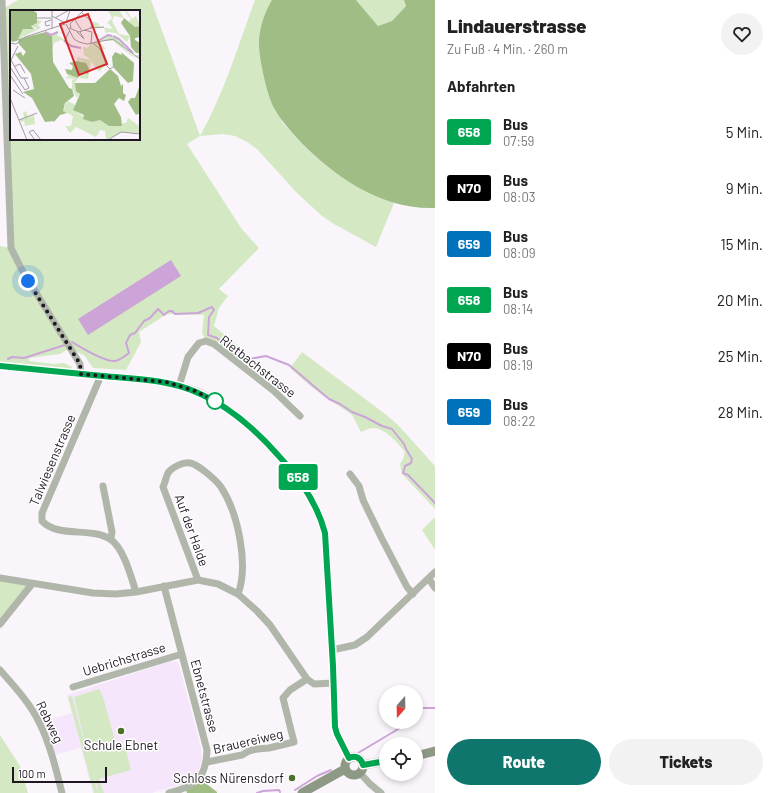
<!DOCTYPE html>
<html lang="de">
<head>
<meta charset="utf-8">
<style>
  :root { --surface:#fff; --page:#f2f2f2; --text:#222; --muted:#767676; --accent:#0f766e }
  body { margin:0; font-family:Barlow,sans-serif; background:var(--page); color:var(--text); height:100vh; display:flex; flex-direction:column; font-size:15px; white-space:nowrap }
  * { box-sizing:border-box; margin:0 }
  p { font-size:13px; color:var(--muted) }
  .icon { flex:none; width:22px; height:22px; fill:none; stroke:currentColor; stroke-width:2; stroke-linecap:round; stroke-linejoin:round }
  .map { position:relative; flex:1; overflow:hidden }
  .side { display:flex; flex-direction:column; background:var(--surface); width:340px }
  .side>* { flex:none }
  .badge { padding:0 8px; border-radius:3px; font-size:14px; line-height:26px }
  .needle { width:26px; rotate:200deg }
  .controls { position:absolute; left:379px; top:685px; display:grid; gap:8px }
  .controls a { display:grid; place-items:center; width:44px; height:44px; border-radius:50%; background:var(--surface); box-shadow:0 2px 6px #0003; font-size:20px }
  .scale { position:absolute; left:12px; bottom:10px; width:95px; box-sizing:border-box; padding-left:4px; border:2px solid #1f1722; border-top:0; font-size:11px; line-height:14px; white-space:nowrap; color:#1f1722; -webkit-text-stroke:3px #fff; paint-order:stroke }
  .you { position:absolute; width:20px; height:20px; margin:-10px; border:3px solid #fff; border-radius:50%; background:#1a73e8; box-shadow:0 0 0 6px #1a73e833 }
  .map>.badge { position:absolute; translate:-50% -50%; box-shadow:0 0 0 2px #fff }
  h2 { padding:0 12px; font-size:15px; line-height:36px }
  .round { display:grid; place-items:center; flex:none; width:42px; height:42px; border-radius:21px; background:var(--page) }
  .overview { display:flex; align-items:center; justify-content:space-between; height:68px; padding:0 12px }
  h1 { font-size:19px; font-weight:800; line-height:30px }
  .action { display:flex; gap:8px; margin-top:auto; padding:8px 12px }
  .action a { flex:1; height:46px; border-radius:24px; background:var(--accent); color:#fff; font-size:16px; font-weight:800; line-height:46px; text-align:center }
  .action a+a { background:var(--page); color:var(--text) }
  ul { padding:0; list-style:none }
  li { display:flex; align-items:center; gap:12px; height:56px; padding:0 12px }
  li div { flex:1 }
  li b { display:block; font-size:15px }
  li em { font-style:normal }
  li .badge { min-width:44px; font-weight:700; text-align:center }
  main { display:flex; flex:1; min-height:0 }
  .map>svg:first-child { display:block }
</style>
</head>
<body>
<main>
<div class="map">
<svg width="435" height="793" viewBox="0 0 435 793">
  <rect width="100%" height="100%" fill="#f9f5fb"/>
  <!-- built -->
  <path fill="#f6e6fb" d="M172,661L177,662L179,665L201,748L202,761L197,774L186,783L152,793H93L81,748L54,755L41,722L72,713L67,695Z"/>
  <!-- green -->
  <path fill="#d4e9c3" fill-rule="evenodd" d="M18,0H151L200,136C224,93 238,46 255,0H272L282,122L308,150L325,165L343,178L365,190L394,203L376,247L334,224L322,216L297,193L257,149L247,142L235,136L223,134L200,136L187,144L241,228L259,248L219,289L228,296L219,308L214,326L243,350L242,356L237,362L206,341L202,333L204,315L167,314L139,332L141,342L126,370L93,368L85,356L70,348L60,354L29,358V361L54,364L64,363L72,367L69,373L0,366V246L10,248L3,9ZM11,11H139V139H11Z
    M356,0H404L406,6L392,21L378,26Z
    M302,352L384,413L398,425L435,466V509L402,474L400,464L403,459L405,452C399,444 384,427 373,428C369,428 364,431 361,432L352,415L314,389L290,368Z
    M435,517V550L422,530Z
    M0,578L32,584L0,624Z
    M99,689L103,697L117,748L103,753L125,747L131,770L99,779L104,793H98L96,780H94L98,793H94L68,697L72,696L88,757L74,697Z
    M0,735L20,766L28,793H0Z"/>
  <!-- forest -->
  <path fill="#9fbd84" d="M272,0H356L378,26L392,21L406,6L404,0H435V208C381,210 331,175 296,137C288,128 280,119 274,108C267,95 258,55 259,40C260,26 265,12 272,0Z
    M199,778L217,792V793H187L185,788Z"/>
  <!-- water -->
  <path fill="#cca4d8" d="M171,260L181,276L88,335L78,319Z"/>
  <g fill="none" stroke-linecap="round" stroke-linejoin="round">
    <!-- stream -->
    <path stroke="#cca4d8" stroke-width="2" d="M72,342C82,348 104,362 115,361C120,360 125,356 129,353L126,343L130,335L135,333L144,321L150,318L158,309L164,315L169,311H172L175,314L198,313L212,307L214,310L209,317L208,335L217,338L242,356L249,359L266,356L289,365L329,399L340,404L352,412L365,417L382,426L392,429L404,444L406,449L412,459L411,463L405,466L403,473L408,475L435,503
      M8,359L12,357L24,358L65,345
      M416,711L418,708H435
      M358,753L405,725L408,722
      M295,790L317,776L331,770
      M257,793L263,791L279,790L280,792"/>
    <!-- minor -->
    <path stroke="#b0b7aa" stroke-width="7" d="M2,0L11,248L22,270L80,364L81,374
      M100,376L99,380L42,513V521C58,538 91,527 110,539C124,548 131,577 136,592
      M179,386L188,357L199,343L206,341L214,344L274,391L300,416
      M350,474L359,486L363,500L381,537L407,587L413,594
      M103,486L112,532L111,539
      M0,578L93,593L116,594L136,592L198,580L218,584L238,594L257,611L270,625L307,679L314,684L334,683
      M429,579L435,588
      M198,580L163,487C165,483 166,477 168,473C172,467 183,462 190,463C198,464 217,481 221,487C238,513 249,565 238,594
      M164,586L207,750C206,780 195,786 169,793
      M0,624L32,584
      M332,650L355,645L367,637L435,572
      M0,670C14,686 30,703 39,722C50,744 56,769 62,793
      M73,687L182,654
      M207,762L242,755L249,751L257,749L269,748L294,742L283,698L290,690L307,679
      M360,773L370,784L381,793"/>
    <!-- tertiary -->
    <path stroke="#b0b7aa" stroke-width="8" d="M0,366C35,370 71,373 106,376C136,379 167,380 196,391C227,405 254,428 277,454C299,477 317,502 325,533L333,666L335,727L337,734L349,757"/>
    <!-- secondary -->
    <path stroke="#8d9885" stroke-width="9" d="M416,756L435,751
      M345 766a9 9 0 1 1 18 0a9 9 0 1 1-18 0Z
      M363,765L386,761
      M302,793L345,769"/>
  </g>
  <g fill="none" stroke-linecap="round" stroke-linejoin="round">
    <!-- line casing -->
    <g stroke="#fff" stroke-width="9">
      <path id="line" d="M0,366C34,369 69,373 103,376C134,379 166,379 196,392C227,405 254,428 277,454C299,477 317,502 325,533L333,666L335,727L337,734L349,758C356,755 361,758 363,765L386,761"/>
    </g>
    <!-- line -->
    <use href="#line" stroke="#00a651" stroke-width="6"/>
    <!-- walk -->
    <path stroke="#1f1722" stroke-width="4" stroke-dasharray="0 7.2" d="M28,281L80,364L81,374L166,382L195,391L215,401"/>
  </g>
  <!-- markers -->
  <circle fill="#fff" stroke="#00a651" stroke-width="2" cx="215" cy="401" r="8"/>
  <g fill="#4d7028" stroke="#fff" stroke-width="1.5">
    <circle cx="121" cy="731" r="4"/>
    <circle cx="292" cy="778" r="4"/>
  </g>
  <g text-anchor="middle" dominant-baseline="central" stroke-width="3" stroke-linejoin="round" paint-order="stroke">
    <!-- street labels -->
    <g font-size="13" fill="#1f1722" stroke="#fff">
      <text transform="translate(258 366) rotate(38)">Rietbachstrasse</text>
      <text transform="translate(52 460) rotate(-67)">Talwiesenstrasse</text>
      <text transform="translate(192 530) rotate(70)">Auf der Halde</text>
      <text transform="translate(124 659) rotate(-17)">Uebrichstrasse</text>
      <text transform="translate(205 696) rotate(75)">Ebnetstrasse</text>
      <text transform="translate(50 722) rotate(64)">Rebweg</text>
      <text transform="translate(248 741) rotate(-13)">Brauereiweg</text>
    </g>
    <!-- poi labels -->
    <g font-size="13" fill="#1f1722" stroke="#fff">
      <text x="121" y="745">Schule Ebnet</text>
      <text x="284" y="778" text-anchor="end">Schloss Nürensdorf</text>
    </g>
  </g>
  <!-- overview -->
  <g transform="translate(10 10)">
    <rect width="130" height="130" fill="#f9f5fb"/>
    <path d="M98,0H109L114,8L104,6L102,11L109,24L120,26L117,32L106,23L98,22L96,24L94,18H81L83,12L88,13L90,17L103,19L98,13L95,15L102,8ZM114,0H116L122,9L126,6L130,16L125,17L119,12L121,9ZM27,10L32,11L28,15L31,18L8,29L13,19H28L21,16ZM49,22L47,25L69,39L51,30L44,33L42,41L41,25ZM98,24L109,28L115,34L113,37L124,46L130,44L128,48L122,46L103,31H89L96,39H90L96,54L89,62L81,51L78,69L69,68L71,62L75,64L79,59L72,51H67V47L81,50L74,45L73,37L78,38L80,34ZM57,64L68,68L65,73L70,84L67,88L62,79V70L65,69L55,68L59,66ZM57,91L64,94L67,102L81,112L90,110L99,116H111L113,113H116L118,108L129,116L130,124L113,122L96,130L95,121L90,120L86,127L66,117L60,123L55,116H61L63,106L53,101ZM16,101L18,107L24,105L25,114L15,116L14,111L11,112L10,110L14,107L13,103Z" fill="#d4e9c3"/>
    <path d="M0,0H22L27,3V13L21,16L24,19H13L8,29L36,22L42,26L43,52L59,78L62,79L64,86L55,93L53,101L57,103L50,105L43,113L44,111L35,112L22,88L13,82L24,79L21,64L5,44L11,42L13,46L16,42L8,33L9,30L3,32L0,30ZM114,8L125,17L130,16V27L125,28V30L130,33V43H126L121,37L120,26L111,13ZM105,42L112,45L111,42L124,53L123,71L118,73L103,57L102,47ZM67,51L76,53L79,59L78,64L72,62L68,68L57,64L55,59L62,60L63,56L59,53ZM100,59L108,66L111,76L113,74V83L116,85L114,91L109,88L104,94L111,107L112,116H99L90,110L82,112L73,109L74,105L63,100L70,84L66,81L65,73H85ZM130,75V103L126,105L118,92L121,88H125Z" fill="#9fbd84"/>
    <path fill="none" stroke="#cca4d8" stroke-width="2" d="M35,22L41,25L48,22M103,26L109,29L123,43M88,31L98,25L102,26M55,32L61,36L71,38"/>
    <path fill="none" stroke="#a29ca4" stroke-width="1" d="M72,3L82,12L81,18M42,6L55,13M27,8H41M45,8L59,0M65,10L72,21M56,13L60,0M56,14L64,29L69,32L77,34L103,29L130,49M40,15L36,16L35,12L41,10M59,18L69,22L81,18L94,17M61,18L60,14L73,1M42,19V0M74,20L82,22L81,33M67,22L74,29L70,22M54,32L60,20M0,33L6,34L15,27L55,14M83,33L90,39L97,56L100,59L103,57M8,36L1,50L11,68H18M5,56L10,54L15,63M0,57L15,80L19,78L14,68M0,65L13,84M3,80L15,88M0,88L17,130M9,110L27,103M25,130L19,122L23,120L31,130M98,130L111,122L130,124"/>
    <path fill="#d62828" fill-opacity="0.15" stroke="#d62828" stroke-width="2" d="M78,4L97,54L69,65L50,14Z"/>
    <rect width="130" height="130" fill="none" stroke="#1f1722" stroke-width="2"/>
  </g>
</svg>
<div class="controls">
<a><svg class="needle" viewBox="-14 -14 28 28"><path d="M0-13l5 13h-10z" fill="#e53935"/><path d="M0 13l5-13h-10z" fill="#767676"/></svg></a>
<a><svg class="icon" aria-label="locate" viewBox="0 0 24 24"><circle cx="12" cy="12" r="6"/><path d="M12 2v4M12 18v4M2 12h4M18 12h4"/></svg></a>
</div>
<div class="scale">100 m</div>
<div class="you" style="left:28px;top:281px"></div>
<b class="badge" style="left:298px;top:477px;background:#00a651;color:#fff">658</b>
</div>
<section class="side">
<div class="overview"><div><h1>Lindauerstrasse</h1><p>Zu Fuß · 4 Min. · 260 m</p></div><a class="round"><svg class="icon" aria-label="heart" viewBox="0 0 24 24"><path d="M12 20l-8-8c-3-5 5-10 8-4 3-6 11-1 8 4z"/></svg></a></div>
<h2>Abfahrten</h2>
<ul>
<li><span class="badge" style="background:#00a651;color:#fff">658</span><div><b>Bus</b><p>07:59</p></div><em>5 Min.</em></li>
<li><span class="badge" style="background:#000;color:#fff">N70</span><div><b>Bus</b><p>08:03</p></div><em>9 Min.</em></li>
<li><span class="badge" style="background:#0072bc;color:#fff">659</span><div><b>Bus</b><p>08:09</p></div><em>15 Min.</em></li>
<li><span class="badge" style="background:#00a651;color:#fff">658</span><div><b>Bus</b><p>08:14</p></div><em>20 Min.</em></li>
<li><span class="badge" style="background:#000;color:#fff">N70</span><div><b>Bus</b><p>08:19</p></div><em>25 Min.</em></li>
<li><span class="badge" style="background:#0072bc;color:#fff">659</span><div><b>Bus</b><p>08:22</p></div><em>28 Min.</em></li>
</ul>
<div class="action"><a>Route</a><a>Tickets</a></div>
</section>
</main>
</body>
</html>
